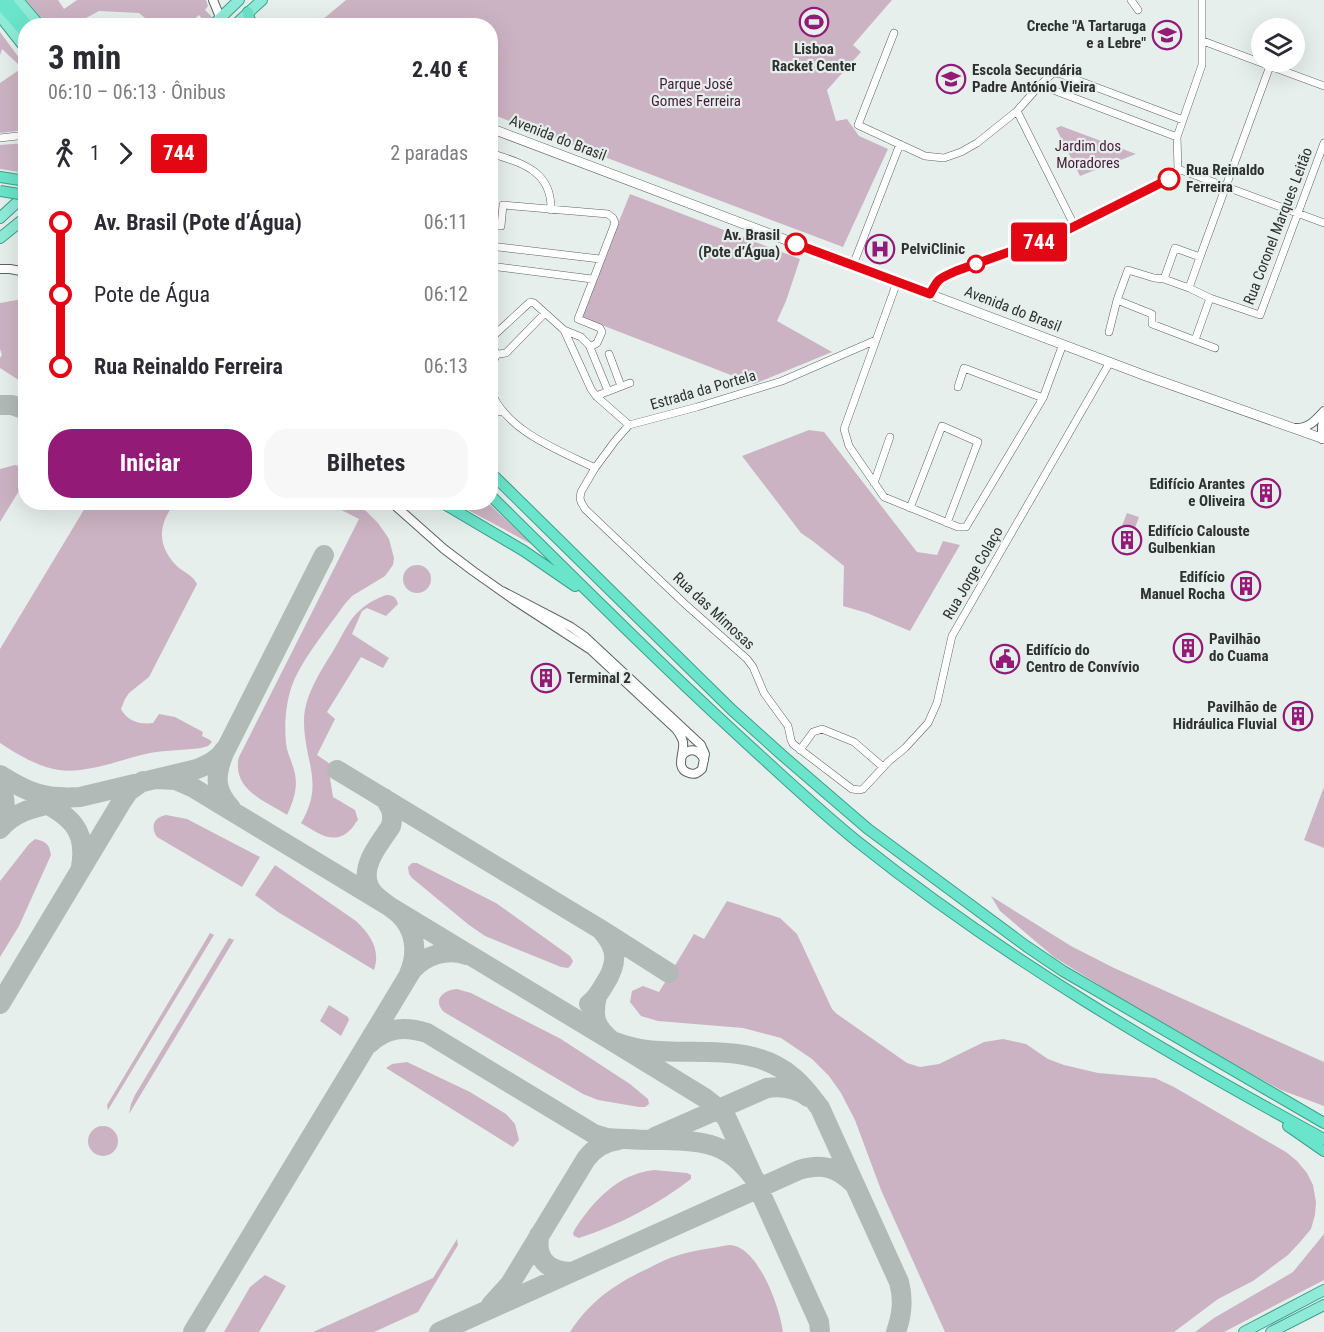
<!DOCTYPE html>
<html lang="pt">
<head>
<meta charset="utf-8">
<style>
  :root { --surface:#fff; --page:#f7f7f7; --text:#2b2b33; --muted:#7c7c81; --accent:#931a77 }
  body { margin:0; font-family:"Roboto Condensed",sans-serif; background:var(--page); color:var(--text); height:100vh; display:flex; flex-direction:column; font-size:22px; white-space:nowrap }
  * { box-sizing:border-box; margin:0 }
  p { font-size:20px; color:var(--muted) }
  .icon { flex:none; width:33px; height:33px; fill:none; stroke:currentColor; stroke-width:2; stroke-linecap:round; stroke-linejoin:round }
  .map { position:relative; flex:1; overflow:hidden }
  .sheet { position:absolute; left:18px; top:18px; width:480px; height:492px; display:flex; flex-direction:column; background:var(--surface); border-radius:24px; box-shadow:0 6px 24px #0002 }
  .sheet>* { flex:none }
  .badge { padding:0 12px; border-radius:4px; font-size:21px; line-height:39px }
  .fabs { position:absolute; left:1251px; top:18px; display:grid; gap:12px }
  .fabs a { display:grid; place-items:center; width:54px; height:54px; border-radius:50%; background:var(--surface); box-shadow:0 6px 24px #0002; font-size:30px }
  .map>.badge { position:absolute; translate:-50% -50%; box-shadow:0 0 0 3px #fff }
  .legs { display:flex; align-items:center; gap:9px; height:66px; padding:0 30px; font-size:20px }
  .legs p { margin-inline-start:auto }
  .summary { display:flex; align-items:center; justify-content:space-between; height:102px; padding:0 30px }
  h1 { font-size:33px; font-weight:700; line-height:45px }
  .action { display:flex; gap:12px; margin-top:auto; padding:12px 30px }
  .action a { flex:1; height:69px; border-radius:24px; background:var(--accent); color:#fff; font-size:24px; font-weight:700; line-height:69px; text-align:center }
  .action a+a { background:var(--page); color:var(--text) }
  ul { padding:0 30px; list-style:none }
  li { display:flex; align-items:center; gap:21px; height:72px; font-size:22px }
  li i { display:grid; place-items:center; width:9px; height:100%; margin:0 8px; background:currentColor }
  li i::after { content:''; width:15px; height:15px; margin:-8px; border:4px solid; border-radius:50%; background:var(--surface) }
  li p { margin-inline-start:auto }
  li:first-child i { background:linear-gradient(#0000 50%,currentColor 0) }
  li:last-child i { background:linear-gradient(currentColor 50%,#0000 0) }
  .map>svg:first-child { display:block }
</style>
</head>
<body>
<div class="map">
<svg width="1324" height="1332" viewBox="0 0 1324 1332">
  <rect width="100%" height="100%" fill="#e6efec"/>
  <!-- green -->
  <path fill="#ccb3c3" d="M26,0H58L64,9L77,0H206L208,6L205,10L216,21L207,25L199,15L187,25H145V18L139,13L99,11L86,18L79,25H47Z
    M346,0H892L853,45L861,52L827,90L836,121L847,119L859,136L888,149L843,247L491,114L490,26L316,25Z
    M0,32L23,63L20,66L2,49L0,55Z
    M25,66V130L0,133V83Z
    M1061,126L1136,154L1080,176L1056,128Z
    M25,143V173L0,169V145Z
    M630,194L800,259L786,301L777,321L832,352L754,384L581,317Z
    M17,300L25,301V384L0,368V358L2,355L0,349V303Z
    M809,430L824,432L917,552L937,555L943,541L960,545L910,631L867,613L843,606L844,566L814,542L801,533L742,456Z
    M15,465L23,467L25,471V481L0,522V469Z
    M88,503H175C157,525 157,548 179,568C186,573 193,576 197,584L149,677L129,693L125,699L121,709C127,721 140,725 153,723L159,714L175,717L203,732L202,736L210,740L212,742L208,746L201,748C185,750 167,750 150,753C122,759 87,774 59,770C38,767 17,754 0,743V649Z
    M328,503H355L367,512L378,523L389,539L394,558L393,565L385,576L352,596L344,605C328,628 307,653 295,678C286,698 284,722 286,743C287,754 293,763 295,774C298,788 293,802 287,815C267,802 235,791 238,762C238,758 241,753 243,749L359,519Z
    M455,503H488L533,545Z
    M1127,513L1139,517L1132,536L1120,531Z
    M403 579a14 14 0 1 1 28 0a14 14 0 1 1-28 0Z
    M386,595C393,595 396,597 398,604L386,616L367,608L362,611L352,634L389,658L383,668L361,657L327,712L335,719L317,755L336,768L330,778L333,797L355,810L358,820C355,823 353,828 349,831C333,846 316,832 301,823C325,783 304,762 304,721C304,694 323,668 336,646C343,634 349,620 359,611C367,603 376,599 386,595Z
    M1324,787V848L1304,840Z
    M166,815L187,819L260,857L242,887L157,837C150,827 154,817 166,815Z
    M35,839C46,842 49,843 51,855L19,926L0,957V881L29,844Z
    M412,863H417L496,903L570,956L573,961L571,965L568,968L561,967L485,936L469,925L412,878L409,874L408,867Z
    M275,865L356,921C370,934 381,950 374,970L278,912L255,895Z
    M991,896L1071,946L1114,968L1324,1062V1106L1281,1090L1257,1077L1141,1011L1054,957L1000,911Z
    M727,901L780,918L797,934L832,1009L837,1014L907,1063L920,1067L939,1064L984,1042L1003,1039L1026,1044L1048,1059L1064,1065L1098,1073L1155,1078L1174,1087L1286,1152L1297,1161L1307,1173L1313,1185L1316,1202L1315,1215L1311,1229L1301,1241L1288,1255L1253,1281L1218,1299L1174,1332H945L881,1190L855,1120L841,1093L829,1076L812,1059L781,1038L743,1028L658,1021L641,1016L630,1002L632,991L643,986L659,992L694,934L704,939Z
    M210,933L214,935L108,1110L107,1105Z
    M229,938L234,940L129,1114L131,1104L135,1095Z
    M457,989L471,993L561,1039L630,1084L648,1099L649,1104L645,1107H639L598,1100L583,1094L444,1012C432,1000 443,990 457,989Z
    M329,1005L348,1017L349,1020L341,1036L320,1021Z
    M407,1062L470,1092L506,1114L515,1124L519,1140L513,1147L386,1068L392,1064Z
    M88 1141a15 15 0 1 1 30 0a15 15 0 1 1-30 0Z
    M654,1170L687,1173L691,1175V1179C658,1204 620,1225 579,1238L574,1236L573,1233L575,1229C594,1200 618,1174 654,1170Z
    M1324,1234V1280L1224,1332H1195L1214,1318L1293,1272Z
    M457,1239L458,1245L418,1312L374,1332H313L433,1278Z
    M729,1245C758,1245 780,1308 783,1332H570C590,1301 616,1283 649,1268C659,1263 668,1258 679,1255C695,1250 713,1248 729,1245Z
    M265,1275L286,1286L259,1332H224L250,1287Z"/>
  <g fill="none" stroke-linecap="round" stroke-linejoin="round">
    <!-- taxiway -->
    <path stroke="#b2bab8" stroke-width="20" d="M0,405H12L26,410
      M337,770L600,929L669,973
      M0,775C19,787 38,797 60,797C67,798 74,797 80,797L197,769C209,764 218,760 225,749
      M156,779L176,780L192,787L612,1041C623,1045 635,1049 647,1050C697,1056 752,1042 793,1077C804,1086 812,1097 820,1108L899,1282C904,1300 902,1315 896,1332
      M0,785C6,799 7,812 0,826
      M37,798C68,816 88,827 81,867
      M384,798C391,807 394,814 391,826C383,839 369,855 367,871C364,895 385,901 399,914C416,930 418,953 409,974
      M231,808C214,790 215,775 224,753L324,555
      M0,829C14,812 33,808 54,803
      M597,996C592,1017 595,1027 612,1041L705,1098L719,1109L727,1119L819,1322L820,1332
      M0,1004L122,801L129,791L143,781
      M589,1004C596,999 600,992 604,985C617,965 619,950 602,931
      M369,1044C386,1027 405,1026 427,1033L594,1134L607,1138C626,1139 644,1140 663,1140C705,1141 730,1143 756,1181
      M655,1137L767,1088C782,1086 796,1088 808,1097
      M539,1235C539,1239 538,1245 539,1250C542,1267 558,1272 573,1272
      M491,1305L510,1284L586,1159C594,1148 604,1142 618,1140
      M193,1332L412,970C426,955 447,948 467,955
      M439,1332L799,1170C822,1163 837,1167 854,1184"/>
    <!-- minor casing -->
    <g stroke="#5c6462" stroke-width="8">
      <path id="minor" d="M1131,0L1138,10
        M894,33L858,125L925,156L944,158L961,152L977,143L1017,111L1040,85L1053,73L1061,74L1183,120
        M1203,41L1324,86
        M1040,85L1177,137
        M1017,111L1075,227
        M0,138L26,135
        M490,153C521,163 552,170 551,210
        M1178,169L1177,137L1202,65V0
        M1178,169L1324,223
        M490,225L501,226L503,205L608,214L613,218L615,223L578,319L600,328L602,332L597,343L592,346L589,345
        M490,246L600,259
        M1200,257L1270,66
        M853,265L900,144
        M490,266L592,279
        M897,282L844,429L849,446L884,497L958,527H966L1043,398L1063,344
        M1189,288L1200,257L1175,248L1164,279L1189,288L1210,298L1260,315L1324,143
        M930,294L938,280L943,277L975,264L1059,234L1169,179L1178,169
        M1117,300L1152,314V324L1215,348
        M564,330L581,337L589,345L608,391
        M1109,332L1117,300L1128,270L1154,278L1164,279
        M490,339L529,303L531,302L534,303L564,330L591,389L596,396L629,425
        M876,340L782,381L697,407L629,425L615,441L595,468L581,492L580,498L581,502L585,509L685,604L747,659L753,667L764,693L788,726L791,740L793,744L852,789L860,790L863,789L888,762L905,748L928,723L937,703L952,636L1110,362
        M1195,340L1210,298
        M490,344L497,354
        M497,354H499L506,353L545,313
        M609,354L621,386
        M490,368L497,354
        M958,387L964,368L1043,398
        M490,389C505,431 559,450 595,468
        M596,396L630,383
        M490,410L503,412
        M874,483L890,437
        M910,508L942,426L978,442L947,523
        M800,750L813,732L822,729L854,742L883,767"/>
    </g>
    <!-- tertiary casing -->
    <g stroke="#5c6462" stroke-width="10">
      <path id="tertiary" d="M213,0L220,17
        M0,269H10L26,272
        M1295,428C1308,429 1316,420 1324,411
        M1322,439V426L1324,420
        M391,502L444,549L473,571L514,600L591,650L676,729C679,733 682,737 683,742C685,752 674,769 689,773C695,775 698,773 702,769L705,754L701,745L584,636L571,627L502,591
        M682,756C689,747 700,749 704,760"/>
    </g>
    <!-- secondary casing -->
    <g stroke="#5c6462" stroke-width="10">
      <path id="secondary" d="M490,128L1146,376L1324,439"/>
    </g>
    <!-- primary casing -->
    <g stroke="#3ca18c" stroke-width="12">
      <path id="primary" d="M18,0L40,26
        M0,16L26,49
        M212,26L239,0
        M234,26L262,0
        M0,218L26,194
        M0,238L26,217
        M1244,1332L1324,1290
        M1271,1332L1324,1305"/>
    </g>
    <!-- trunk casing -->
    <g stroke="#3ca18c" stroke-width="12">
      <path id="trunk" d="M7,0L28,26
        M0,4L26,34
        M248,12L249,18L253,26
        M0,177L26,181
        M490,472L732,710L782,755L868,829L1026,946L1063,971L1324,1123
        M490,495C577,581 664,668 754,750C788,781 822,813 858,842C1002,957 1162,1051 1324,1139
        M441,502L524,551L575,586
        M1288,1126L1324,1151"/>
    </g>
    <!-- minor -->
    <use href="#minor" stroke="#fff" stroke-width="7"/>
    <!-- tertiary -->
    <use href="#tertiary" stroke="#fff" stroke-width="8"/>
    <!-- secondary -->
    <use href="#secondary" stroke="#fff" stroke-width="9"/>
    <!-- primary -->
    <use href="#primary" stroke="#8febd7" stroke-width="10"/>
    <!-- trunk -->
    <use href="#trunk" stroke="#6ae4ca" stroke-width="10"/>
    <!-- trunk-bridge casing -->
    <g stroke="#3ca18c" stroke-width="12" stroke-linecap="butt">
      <path id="trunk-bridge" d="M0,191L26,195"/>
    </g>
    <!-- trunk-bridge -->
    <use href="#trunk-bridge" stroke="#6ae4ca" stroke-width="10"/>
  </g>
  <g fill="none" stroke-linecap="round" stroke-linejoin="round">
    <!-- line-1 casing -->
    <g stroke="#fff" stroke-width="14">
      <path id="line-1" d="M796,244L930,294C939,277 939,279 956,271L1059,234L1169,179"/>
    </g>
    <!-- line-1 -->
    <use href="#line-1" stroke="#e30613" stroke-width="9"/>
  </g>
  <!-- icons -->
  <defs>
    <g id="stadium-ring" transform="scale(1.5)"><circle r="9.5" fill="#e6efec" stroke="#931a77" stroke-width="1.5"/><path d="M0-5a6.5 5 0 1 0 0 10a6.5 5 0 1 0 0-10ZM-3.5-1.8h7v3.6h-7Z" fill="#931a77"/></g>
    <g id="school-ring" transform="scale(1.5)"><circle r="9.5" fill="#e6efec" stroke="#931a77" stroke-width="1.5"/><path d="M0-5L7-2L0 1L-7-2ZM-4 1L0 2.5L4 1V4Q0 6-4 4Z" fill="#931a77"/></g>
    <g id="hospital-ring" transform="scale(1.5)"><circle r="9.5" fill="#e6efec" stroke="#931a77" stroke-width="1.5"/><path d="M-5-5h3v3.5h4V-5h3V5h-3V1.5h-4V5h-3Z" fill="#931a77"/></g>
    <g id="building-ring" transform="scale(1.5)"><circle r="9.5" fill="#e6efec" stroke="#931a77" stroke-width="1.5"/><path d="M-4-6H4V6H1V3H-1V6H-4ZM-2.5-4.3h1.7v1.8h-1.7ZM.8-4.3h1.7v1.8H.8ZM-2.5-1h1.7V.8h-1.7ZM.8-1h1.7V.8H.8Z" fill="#931a77"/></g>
    <g id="civic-ring" transform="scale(1.5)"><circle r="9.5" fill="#e6efec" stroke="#931a77" stroke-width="1.5"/><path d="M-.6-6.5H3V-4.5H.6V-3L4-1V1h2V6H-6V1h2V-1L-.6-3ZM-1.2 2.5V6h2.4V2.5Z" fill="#931a77"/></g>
  </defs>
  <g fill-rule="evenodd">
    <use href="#stadium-ring" x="814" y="22"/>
    <use href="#school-ring" x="1167" y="35"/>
    <use href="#school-ring" x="951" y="79"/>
    <use href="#hospital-ring" x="880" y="249"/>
    <use href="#building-ring" x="1266" y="493"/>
    <use href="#building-ring" x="1127" y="540"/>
    <use href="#building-ring" x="1246" y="586"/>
    <use href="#building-ring" x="1188" y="648"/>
    <use href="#civic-ring" x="1005" y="659"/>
    <use href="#building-ring" x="546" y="678"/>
    <use href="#building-ring" x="1298" y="716"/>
  </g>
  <!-- markers -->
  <g fill="#fff" stroke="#e30613" stroke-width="3">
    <circle cx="1169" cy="179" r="10"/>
    <circle cx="796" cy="244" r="10"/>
    <circle cx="976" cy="264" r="8"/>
  </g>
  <g text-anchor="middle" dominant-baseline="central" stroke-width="4.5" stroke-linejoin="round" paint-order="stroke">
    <!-- poi labels -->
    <g font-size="15" font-weight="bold" fill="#2e3130" stroke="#e6efec" text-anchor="start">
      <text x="1146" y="26" text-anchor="end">Creche "A Tartaruga<tspan x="1146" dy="17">e a Lebre"</tspan></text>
      <text x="814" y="49" text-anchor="middle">Lisboa<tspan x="814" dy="17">Racket Center</tspan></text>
      <text x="972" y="70">Escola Secundária<tspan x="972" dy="17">Padre António Vieira</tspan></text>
      <text x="901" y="249">PelviClinic</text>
      <text x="1245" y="484" text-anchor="end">Edifício Arantes<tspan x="1245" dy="17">e Oliveira</tspan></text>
      <text x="1148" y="531">Edifício Calouste<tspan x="1148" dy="17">Gulbenkian</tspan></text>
      <text x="1225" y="577" text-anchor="end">Edifício<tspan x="1225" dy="17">Manuel Rocha</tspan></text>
      <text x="1209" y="639">Pavilhão<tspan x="1209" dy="17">do Cuama</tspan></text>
      <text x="1026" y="650">Edifício do<tspan x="1026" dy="17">Centro de Convívio</tspan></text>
      <text x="567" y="678">Terminal 2</text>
      <text x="1277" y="707" text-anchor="end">Pavilhão de<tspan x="1277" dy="17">Hidráulica Fluvial</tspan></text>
    </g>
    <!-- park labels -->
    <g font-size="15" fill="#471c3b" stroke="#e6efec">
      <text x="696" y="84">Parque José<tspan x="696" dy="17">Gomes Ferreira</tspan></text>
      <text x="1088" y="146">Jardim dos<tspan x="1088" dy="17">Moradores</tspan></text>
    </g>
    <!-- street labels -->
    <g font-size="15" fill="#2e3130" stroke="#e6efec">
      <text transform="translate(558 138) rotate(21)">Avenida do Brasil</text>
      <text transform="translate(1278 226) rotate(-69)">Rua Coronel Marques Leitão</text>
      <text transform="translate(1013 309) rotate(21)">Avenida do Brasil</text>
      <text transform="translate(703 390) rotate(-16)">Estrada da Portela</text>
      <text transform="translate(973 573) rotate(-60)">Rua Jorge Colaço</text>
      <text transform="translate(714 611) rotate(43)">Rua das Mimosas</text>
    </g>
    <!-- stop labels -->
    <g font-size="15" font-weight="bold" fill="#2e3130" stroke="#e6efec" text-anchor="start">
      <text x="1186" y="170">Rua Reinaldo<tspan x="1186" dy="17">Ferreira</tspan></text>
      <text x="780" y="235" text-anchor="end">Av. Brasil<tspan x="780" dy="17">(Pote d’Água)</tspan></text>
    </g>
  </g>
</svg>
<div class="fabs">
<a><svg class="icon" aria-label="layers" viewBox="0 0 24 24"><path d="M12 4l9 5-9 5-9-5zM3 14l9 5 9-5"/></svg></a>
</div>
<b class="badge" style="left:1039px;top:242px;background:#e30613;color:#fff">744</b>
<section class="sheet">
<div class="summary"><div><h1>3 min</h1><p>06:10 – 06:13 · Ônibus</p></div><b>2.40 €</b></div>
<div class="legs"><svg class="icon" aria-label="walk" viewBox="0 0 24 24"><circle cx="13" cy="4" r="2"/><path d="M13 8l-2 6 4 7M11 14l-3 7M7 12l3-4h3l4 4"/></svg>1<svg class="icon" aria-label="forward" viewBox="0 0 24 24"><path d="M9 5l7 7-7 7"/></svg><b class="badge" style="background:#e30613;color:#fff">744</b><p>2 paradas</p></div>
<ul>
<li><i style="color:#e30613"></i><b>Av. Brasil (Pote d’Água)</b><p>06:11</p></li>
<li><i style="color:#e30613"></i><span>Pote de Água</span><p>06:12</p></li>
<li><i style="color:#e30613"></i><b>Rua Reinaldo Ferreira</b><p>06:13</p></li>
</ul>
<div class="action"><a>Iniciar</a><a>Bilhetes</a></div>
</section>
</div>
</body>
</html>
